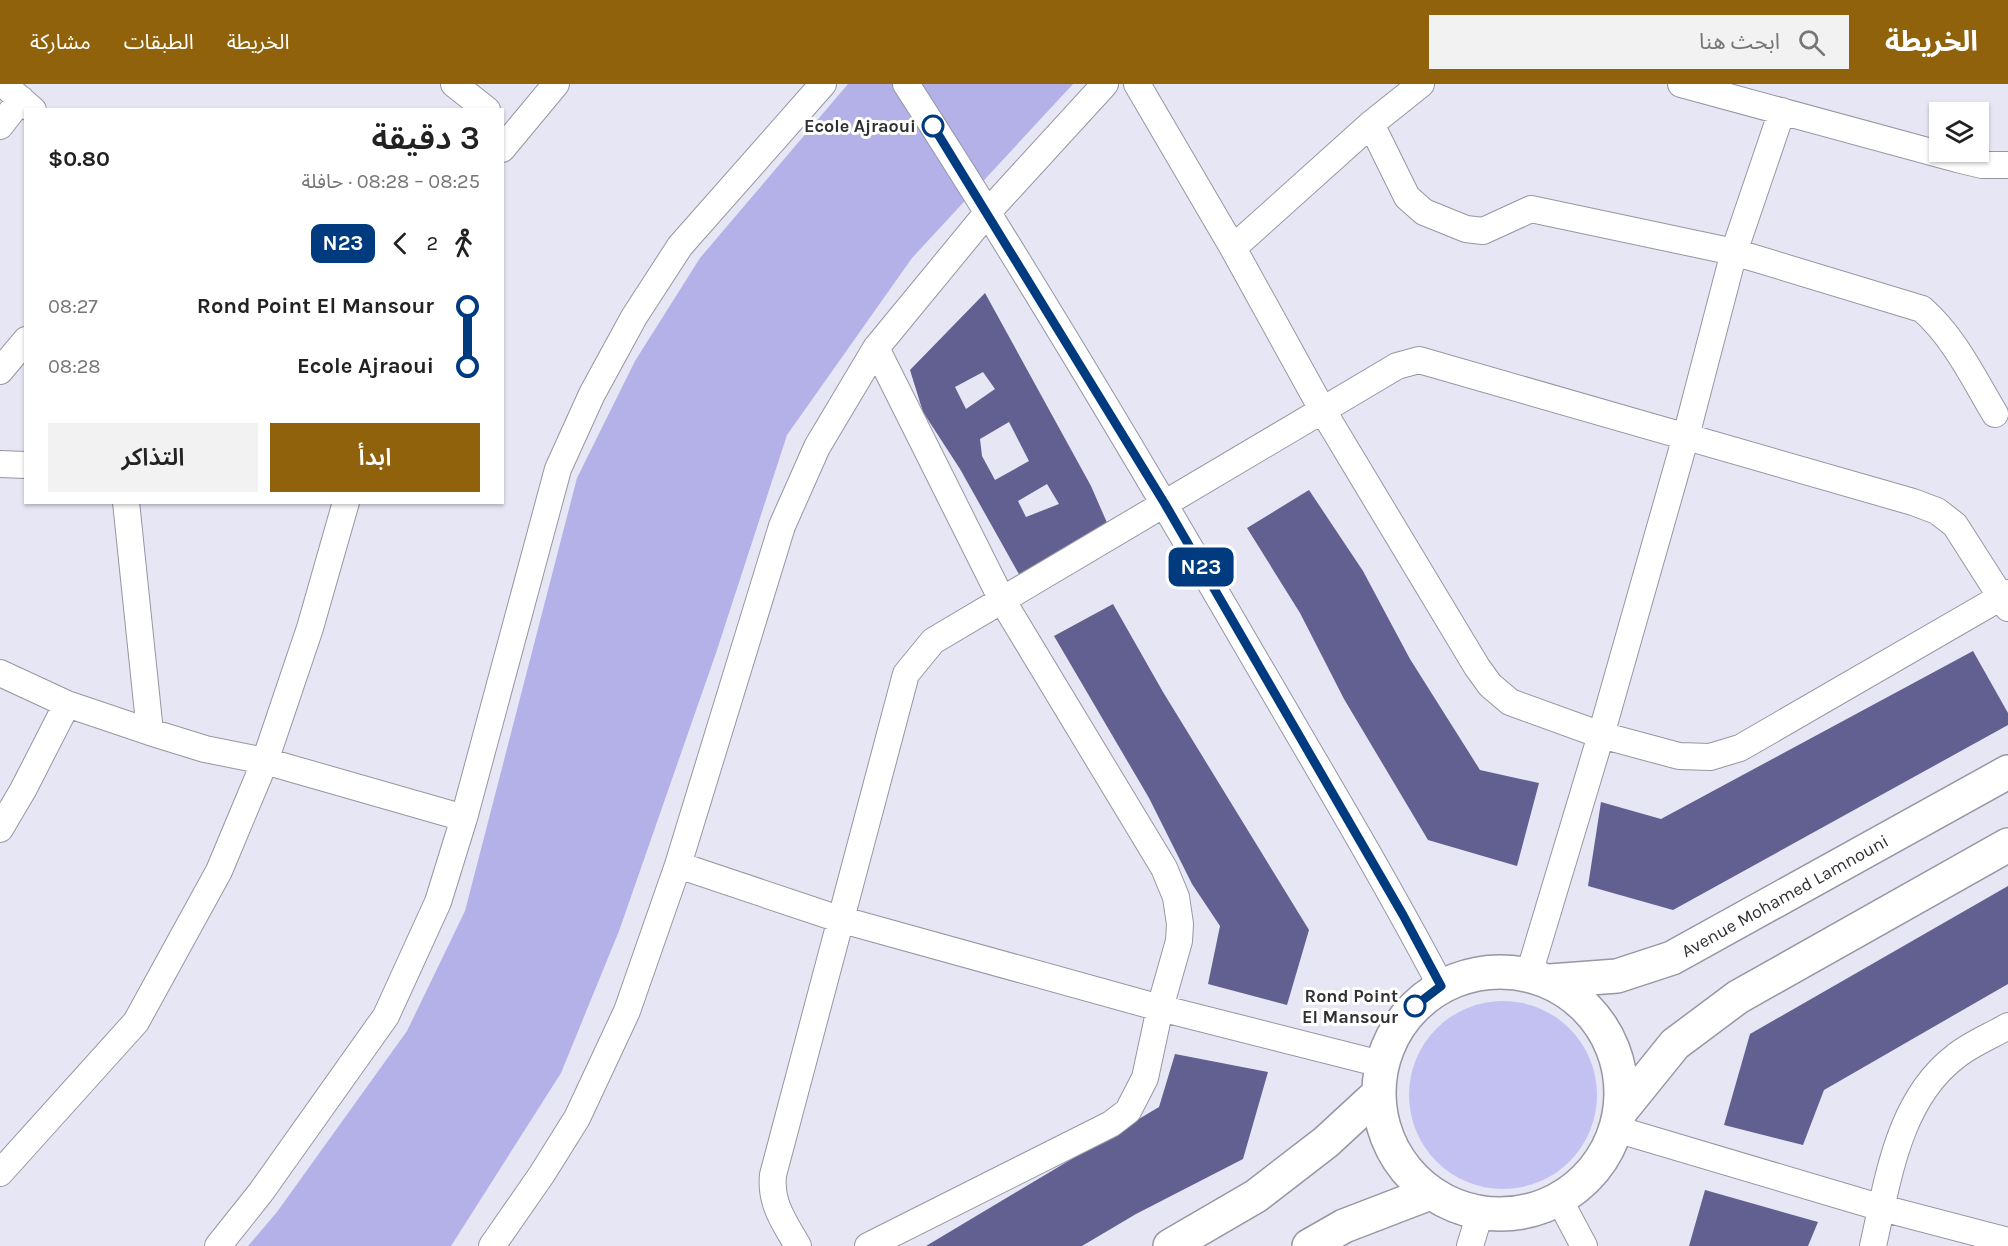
<!DOCTYPE html>
<html lang="ar">
<head>
<meta charset="utf-8">
<style>
  :root { --surface:#fff; --page:#f2f2f2; --text:#222; --muted:#767676; --accent:#90620c }
  body { margin:0; font-family:Karla,"Noto Sans Arabic",sans-serif; background:var(--page); color:var(--text); direction:rtl; height:100vh; display:flex; flex-direction:column; font-size:22px; white-space:nowrap }
  * { box-sizing:border-box; margin:0 }
  p { font-size:20px; color:var(--muted) }
  .icon { flex:none; width:33px; height:33px; fill:none; stroke:currentColor; stroke-width:2; stroke-linecap:round; stroke-linejoin:round }
  .map { position:relative; flex:1; overflow:hidden; direction:ltr }
  .drawer { position:absolute; left:24px; top:24px; width:480px; height:396px; display:flex; flex-direction:column; background:var(--surface); border-radius:0px; box-shadow:0 2px 4px #0004; direction:rtl }
  .drawer>* { flex:none }
  .badge { padding:0 12px; border-radius:9px; font-size:21px; line-height:39px }
  .buttons { position:absolute; left:1929px; top:18px; display:grid; gap:12px }
  .buttons a { display:grid; place-items:center; width:60px; height:60px; border-radius:0px; background:var(--surface); box-shadow:0 2px 4px #0004; font-size:30px }
  .map>.badge { position:absolute; translate:-50% -50%; box-shadow:0 0 0 3px #fff }
  .legs { display:flex; align-items:center; gap:9px; height:66px; padding:0 24px; font-size:20px }
  .legs p { margin-inline-start:auto }
  .head { display:flex; align-items:center; justify-content:space-between; height:102px; padding:0 24px }
  h1 { font-size:33px; font-weight:600; line-height:45px }
  .cta { display:flex; gap:12px; margin-top:auto; padding:12px 24px }
  .cta a { flex:1; height:69px; border-radius:0px; background:var(--accent); color:#fff; font-size:24px; font-weight:600; line-height:69px; text-align:center }
  .cta a+a { background:var(--page); color:var(--text) }
  ul { padding:0 24px; list-style:none }
  li { display:flex; align-items:center; gap:21px; height:60px; font-size:22px }
  li i { display:grid; place-items:center; width:9px; height:100%; margin:0 8px; background:currentColor }
  li i::after { content:''; width:15px; height:15px; margin:-8px; border:4px solid; border-radius:50%; background:var(--surface) }
  li p { margin-inline-start:auto }
  li:first-child i { background:linear-gradient(#0000 50%,currentColor 0) }
  li:last-child i { background:linear-gradient(currentColor 50%,#0000 0) }
  header { display:flex; align-items:center; gap:36px; box-sizing:border-box; height:84px; padding:0 30px; background:var(--accent); color:#fff }
  header strong { font-size:28px }
  nav { display:flex; gap:33px; margin-inline-start:auto; font-size:21px }
  .search { width:420px; height:54px; background:var(--page); display:flex; align-items:center; gap:15px; box-sizing:border-box; padding:0 21px; border-radius:0px; color:var(--muted); font-size:22px }
  .map>svg:first-child { display:block }
</style>
</head>
<body>
<header>
<strong>الخريطة</strong>
<div class="search"><svg class="icon" aria-label="search" viewBox="0 0 24 24"><circle cx="10" cy="10" r="6"/><path d="M15 15l6 6"/></svg>ابحث هنا</div>
<nav><a>الخريطة</a><a>الطبقات</a><a>مشاركة</a></nav>
</header>
<div class="map">
<svg width="2008" height="1162" viewBox="0 0 2008 1162">
  <rect width="100%" height="100%" fill="#e6e6f5"/>
  <!-- green -->
  <path fill="#c2c1f2" d="M1409 1011a94 94 0 1 1 188 0a94 94 0 1 1-188 0Z"/>
  <!-- forest -->
  <path fill="#b3b1e7" d="M848,0H1073L912,174L787,351L716,569L619,847L561,989L451,1162H248L277,1128L407,947L465,827L577,394L635,277L700,174Z"/>
  <!-- building -->
  <path fill="#626091" fill-rule="evenodd" d="M985,209L1091,402L1108,441L1020,492L960,385L923,328L910,286ZM983,288L995,305L966,325L955,303ZM1009,338L1029,377L995,396L982,372L980,355ZM1047,400L1059,420L1026,433L1018,417Z
    M1309,406L1363,487L1410,575L1480,686L1539,699L1517,782L1428,756L1344,615L1300,529L1247,444Z
    M1113,520L1163,608L1309,846L1287,921L1208,900L1220,842L1192,800L1149,714L1054,552Z
    M1973,567L2008,629V641L1673,826L1588,802L1601,718L1661,735Z
    M2008,802V900L1824,1006L1803,1061L1724,1041L1750,950Z
    M1175,970L1268,988L1243,1075L1136,1130L1082,1162H926L1159,1023Z
    M1705,1106L1818,1138L1808,1162H1689Z"/>
  <g fill="none" stroke-linecap="round" stroke-linejoin="round">
    <!-- minor casing -->
    <g stroke="#9696a4" stroke-width="28">
      <path id="minor" d="M3,0L33,26
        M454,0L487,26
        M906,0C1027,187 1141,379 1253,572C1317,682 1382,790 1441,902
        M1137,0L1233,164L1323,327L1477,583L1490,601L1510,618L1601,651L1679,672L1710,673L1740,664L2008,509
        M1681,0L1957,75L1982,81H2008
        M1371,40L1407,113L1424,128L1466,145L1483,147L1531,125L1734,168L1922,225C1954,253 1973,293 1995,330
        M0,42L21,15
        M502,65L556,0
        M1233,164L1371,40L1421,0
        M0,287L26,256
        M0,380L26,381
        M126,418L150,648
        M0,589L67,620L150,648L205,665L265,677L464,734
        M0,745L23,706L67,620
        M678,781L839,835L1160,924L1381,980
        M1529,890L1601,651L1686,352L1734,168L1782,27
        M1616,1045L1882,1124L2008,1157
        M0,1089L136,938L219,787L265,677L310,544L346,418
        M1559,1115L1584,1162
        M218,1162L261,1108L386,932L438,818L464,734L558,385L592,310L634,233L680,162L823,0
        M492,1162L542,1090L577,1034L627,927L678,781L782,442L817,363L876,264L987,129L1105,0
        M798,1162C784,1138 770,1119 773,1091L906,590L933,557L1397,282L1419,276L1913,418L1937,427L1955,441L2008,524
        M868,1162L1111,1040L1128,1027L1145,994L1160,924L1179,857L1180,840L1176,813L1164,784L1002,516L876,264
        M1470,1162L1480,1129
        M1873,1162C1888,1096 1898,1016 1956,972C1971,960 1991,952 2008,942"/>
    </g>
    <!-- tertiary casing -->
    <g stroke="#9696a4" stroke-width="36">
      <path id="tertiary" d="M1379 1009a121 121 0 1 1 242 0a121 121 0 1 1-242 0Z
        M1550,897L1617,892L1672,874L2008,688
        M1620,1028L1675,960L1738,913L2008,761
        M1170,1162L1256,1112L1326,1058L1378,1010
        M1309,1162L1344,1142L1430,1109"/>
    </g>
    <!-- minor -->
    <use href="#minor" stroke="#fff" stroke-width="26"/>
    <!-- tertiary -->
    <use href="#tertiary" stroke="#fff" stroke-width="33"/>
  </g>
  <g fill="none" stroke-linecap="round" stroke-linejoin="round">
    <!-- line-1 casing -->
    <g stroke="#fff" stroke-width="14">
      <path id="line-1" d="M933,42L1165,420L1403,831L1441,902L1415,922"/>
    </g>
    <!-- line-1 -->
    <use href="#line-1" stroke="#003b80" stroke-width="9"/>
  </g>
  <!-- markers -->
  <g fill="#fff" stroke="#003b80" stroke-width="3">
    <circle cx="933" cy="42" r="10"/>
    <circle cx="1415" cy="922" r="10"/>
  </g>
  <g text-anchor="middle" dominant-baseline="central" stroke-width="6" stroke-linejoin="round" paint-order="stroke">
    <!-- stop labels -->
    <g font-size="18" font-weight="bold" fill="#303035" stroke="#fff" text-anchor="end">
      <text x="916" y="42">Ecole Ajraoui</text>
      <text x="1398" y="912">Rond Point<tspan x="1398" dy="21">El Mansour</tspan></text>
    </g>
    <!-- street labels -->
    <g font-size="18" fill="#303035" stroke="#fff">
      <text transform="translate(1785 812) rotate(-29)">Avenue Mohamed Lamnouni</text>
    </g>
  </g>
</svg>
<div class="buttons">
<a><svg class="icon" aria-label="layers" viewBox="0 0 24 24"><path d="M12 4l9 5-9 5-9-5zM3 14l9 5 9-5"/></svg></a>
</div>
<b class="badge" style="left:1201px;top:483px;background:#003b80;color:#fff">N23</b>
<section class="drawer">
<div class="head"><div><h1>3 دقيقة</h1><p>08:25 – 08:28 · حافلة</p></div><b>$0.80</b></div>
<div class="legs"><svg class="icon" aria-label="walk" viewBox="0 0 24 24"><circle cx="13" cy="4" r="2"/><path d="M13 8l-2 6 4 7M11 14l-3 7M7 12l3-4h3l4 4"/></svg>2<svg class="icon" aria-label="back" viewBox="0 0 24 24"><path d="M15 5l-7 7 7 7"/></svg><b class="badge" style="background:#003b80;color:#fff">N23</b></div>
<ul>
<li><i style="color:#003b80"></i><b>Rond Point El Mansour</b><p>08:27</p></li>
<li><i style="color:#003b80"></i><b>Ecole Ajraoui</b><p>08:28</p></li>
</ul>
<div class="cta"><a>ابدأ</a><a>التذاكر</a></div>
</section>
</div>
</body>
</html>
